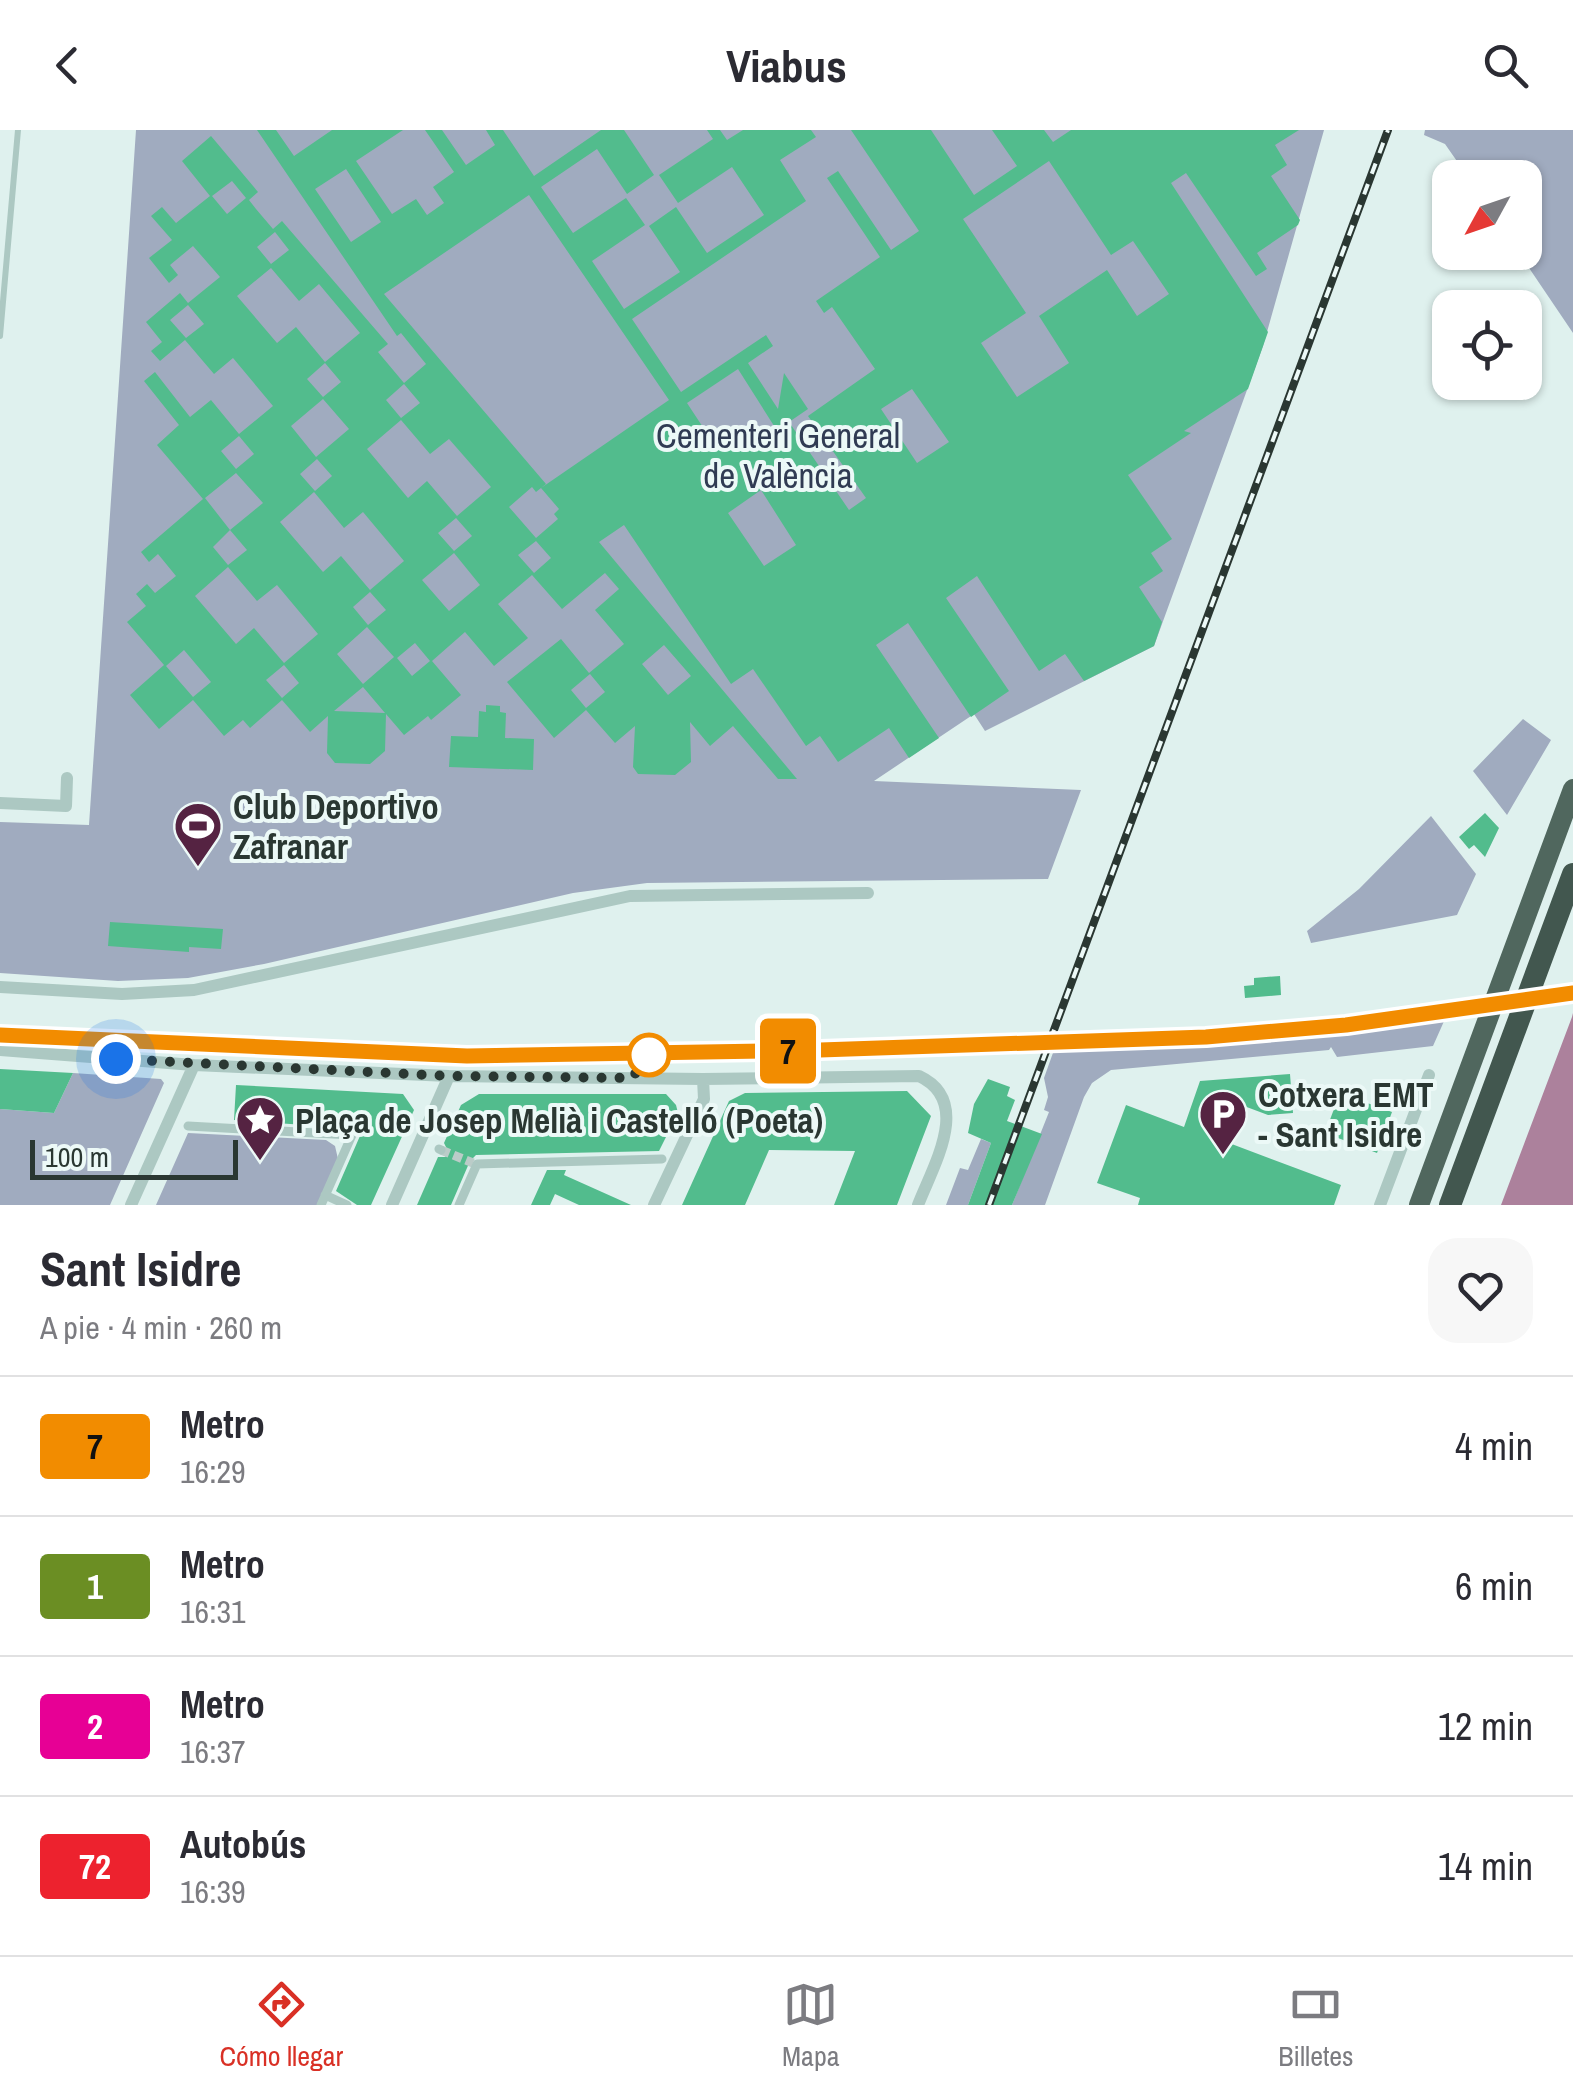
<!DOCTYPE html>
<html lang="es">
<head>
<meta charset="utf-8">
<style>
  :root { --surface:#fff; --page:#f7f7f7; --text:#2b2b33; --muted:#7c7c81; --line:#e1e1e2; --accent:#d93025 }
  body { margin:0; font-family:"Archivo Narrow",sans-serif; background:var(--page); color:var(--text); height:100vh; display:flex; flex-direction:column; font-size:38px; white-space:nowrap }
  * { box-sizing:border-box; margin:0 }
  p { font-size:32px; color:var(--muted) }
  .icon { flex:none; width:55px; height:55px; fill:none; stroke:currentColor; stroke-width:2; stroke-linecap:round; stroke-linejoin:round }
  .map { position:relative; height:1075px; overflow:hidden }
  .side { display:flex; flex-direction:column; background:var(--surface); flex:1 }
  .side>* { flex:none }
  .badge { padding:0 20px; border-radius:8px; font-size:35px; line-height:65px }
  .needle { width:65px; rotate:230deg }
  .controls { position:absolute; left:1432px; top:30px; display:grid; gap:20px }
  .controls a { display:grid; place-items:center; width:110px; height:110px; border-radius:20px; background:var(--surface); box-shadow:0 2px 8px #0004; font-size:50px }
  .scale { position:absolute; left:30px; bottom:25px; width:208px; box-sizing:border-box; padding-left:10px; border:5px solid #2a3732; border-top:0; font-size:28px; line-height:35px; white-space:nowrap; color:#2a3732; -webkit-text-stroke:8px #ecf9f7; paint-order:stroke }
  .you { position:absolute; width:50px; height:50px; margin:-25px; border:8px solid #fff; border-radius:50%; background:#1a73e8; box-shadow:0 0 0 15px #1a73e833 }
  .map>.badge { position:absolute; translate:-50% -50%; box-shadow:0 0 0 5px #fff }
  .round { display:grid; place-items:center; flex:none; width:105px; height:105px; border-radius:30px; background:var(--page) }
  .headline { display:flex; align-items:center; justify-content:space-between; height:170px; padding:0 40px }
  h1 { font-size:48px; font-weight:800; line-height:75px }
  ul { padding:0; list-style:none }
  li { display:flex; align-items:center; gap:30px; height:140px; padding:0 40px; border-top:2px solid var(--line) }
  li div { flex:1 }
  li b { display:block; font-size:38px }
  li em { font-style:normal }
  li .badge { min-width:110px; font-weight:700; text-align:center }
  header { display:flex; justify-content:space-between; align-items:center; height:130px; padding:0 40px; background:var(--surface); font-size:45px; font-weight:800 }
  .dock { display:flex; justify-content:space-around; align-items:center; height:140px; border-top:2px solid var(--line); background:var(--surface); font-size:28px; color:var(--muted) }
  .dock a { display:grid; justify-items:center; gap:5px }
  .dock .selected { color:var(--accent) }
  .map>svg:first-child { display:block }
</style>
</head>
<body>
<header><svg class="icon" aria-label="back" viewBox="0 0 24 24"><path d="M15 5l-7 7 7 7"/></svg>Viabus<svg class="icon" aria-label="search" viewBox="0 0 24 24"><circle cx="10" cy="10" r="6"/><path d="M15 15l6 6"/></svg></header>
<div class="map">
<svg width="1573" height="1075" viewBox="0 0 1573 1075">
  <rect width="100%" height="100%" fill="#dff1ee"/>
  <!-- green -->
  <path fill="#a0abbf" d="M136,0H1324L1263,216L1154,516L985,601L974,584L874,651L1081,660L1048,749L647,753L573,763L264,834L188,848L118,851L0,843V692L89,695Z
    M1425,0H1573V203L1519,123L1525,122V48L1468,47L1445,14L1424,5Z
    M1523,589L1551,610L1507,685L1473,641Z
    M1431,686L1476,744L1457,785L1311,813L1307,801L1359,759Z
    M1445,889L1433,916L1337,927L1331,917L1329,920L1111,940L1092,953L1084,967L1045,1075H1012L1049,982L1044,980L1048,967L1044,948L1054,920L1278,908Z
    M73,943L161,949L164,953L110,1075H0V979L54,983Z
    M188,1003L326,1010L335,1016L338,1029L317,1075H156Z
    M981,1009L991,1013L968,1075H946L960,1038L968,1040Z"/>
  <!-- water -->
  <path fill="#ac819c" d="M1573,883V1075H1501L1572,887Z"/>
  <!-- building -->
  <path fill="#52bc8d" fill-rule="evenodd" d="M257,0H276L294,26L332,0H403L356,31L392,84L416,69L427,85L444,73L433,57L454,42L425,0H442L466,35L495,15L486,0H503L534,46L601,0H624L654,45L627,64L597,19L541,57L573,103L626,68L638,85L645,95L592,131L624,179L680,142L649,96L666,84L676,77L707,123L764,85L732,37L678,73L659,45L713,9L707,0H720L727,10L743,0H811L816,7L780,30L806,71L632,189L681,262L766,205L773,216L748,233L778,279L784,243L808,279L789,292L849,380L866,368L808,286L875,239L832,177L824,183L816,171L880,127L827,48L838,41L891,120L919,101L851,0H931L974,65L1017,36L992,0H1044L1053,12L1071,0H1299L1275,15L1287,35L1271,46L1300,90L1298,95L1257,123L1267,139L1256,146L1186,43L1171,53L1268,202L1248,259L1184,301L1191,303L1128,345L1172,409L1151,423L1163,441L1139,457L1162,492L1154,516L1084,551L1065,524L1039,541L977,446L946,468L1009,561L971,587L908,493L876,515L939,608L909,628L889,598L838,632L820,606L806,616L753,539L731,554L624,395L599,412L797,649H778L733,596L710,616L690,592L691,632L675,645L638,644L633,637L635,596L615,613L586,580L554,608L507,552L561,509L589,543L624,514L595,480L619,459L605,443L562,479L532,445L498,474L528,508L494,536L465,502L432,531L461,565L431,590L428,586L404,605L386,584L385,621L370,634L335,633L327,623L328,586L310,602L282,570L250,598L243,590L224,606L193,570L159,599L130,565L164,535L127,492L146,476L136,464L147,454L155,463L176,446L158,424L149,432L141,422L203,369L157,315L179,295L144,251L155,242L190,287L211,270L239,304L273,276L233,228L214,244L185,210L160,231L151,221L162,212L146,192L180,163L188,173L220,147L193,116L170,135L178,145L169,153L149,128L172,110L151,86L162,77L176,93L210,66L182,31L211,6L258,62L249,70L256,79L273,99L282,91L388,214L378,222L404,253L426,234L401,203L397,206ZM1049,31L1111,125L1133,111L1169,164L1137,186L1107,140L1039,186L1069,233L1017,267L981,213L1026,183L963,89ZM346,39L381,92L351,112L315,59ZM232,51L246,68L227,84L212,66ZM529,65L669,270L541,358L559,379L554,384L558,389L536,408L509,377L532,357L536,362L546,354L384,164ZM275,102L289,120L271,134L257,117ZM271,138L299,171L319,154L360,203L325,232L296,197L277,213L237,166ZM188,175L204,194L186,208L170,190ZM325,233L341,252L323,267L307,249ZM738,239L776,299L714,314L687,273ZM404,254L420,273L401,288L386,270ZM912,259L949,312L917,333L881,279ZM323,269L349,299L316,327L291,296ZM401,290L430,324L449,309L491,357L457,386L427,351L408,368L367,319ZM239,306L254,324L236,339L221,321ZM317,329L332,346L315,361L300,344ZM236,343L263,373L230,400L205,368ZM761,360L796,415L764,436L728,383ZM314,362L344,398L363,382L404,431L370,460L341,426L323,442L280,392ZM456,388L472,406L454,421L438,403ZM230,400L247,420L228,435L213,417ZM536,411L551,428L534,443L518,425ZM454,423L480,455L449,481L422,450ZM228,437L257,471L277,455L318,504L284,533L254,498L236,514L195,466ZM370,462L386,480L368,495L353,477ZM367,497L394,527L363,554L337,524ZM415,513L430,531L412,546L397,528ZM664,515L691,546L668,565L642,534ZM184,520L211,552L193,567L166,536ZM284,535L299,553L282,568L266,550ZM590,544L605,562L586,578L571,560ZM363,557L385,583L334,581Z
    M486,575L500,576V582L506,583L505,608L534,609L533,640L449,637L451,606L478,607L479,581L486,582Z
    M1485,683L1499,698L1485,727L1474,715L1469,719L1459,707Z
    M110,792L223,799L221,819L189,817V822L108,816Z
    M1280,846L1281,865L1245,868L1244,856L1254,855V848Z
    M0,939L73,943L54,983L0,979Z
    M1290,944L1293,983L1268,985L1244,976L1229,1013L1341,1055L1334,1075H1138L1140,1068L1097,1053L1126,975L1184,997L1200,951Z
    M988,949L1010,957L1007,966L1015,970L1007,991L1042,1004L1012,1075H968L991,1013L968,1003L974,974Z
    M236,955L403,964L414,980L371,1075H357L336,1061L363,999L234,990Z
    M907,961L931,986L897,1075H834L855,1021L769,1020L745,1075H682L729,971L745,963Z
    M1340,963L1392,982L1377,1023L1325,1003Z
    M479,964H666L676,975L678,983L659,1021L476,1025L470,1031L451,1075H417L438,1027H445L449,1023L444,1013L461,975Z
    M547,1040H566L564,1045L631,1075H579L555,1064L550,1075H531Z"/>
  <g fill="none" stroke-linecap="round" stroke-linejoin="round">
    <!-- pedestrian-tunnel -->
    <path stroke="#bbccc8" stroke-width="9" stroke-dasharray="9 4.5" stroke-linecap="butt" d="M441,1020L473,1033"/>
    <!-- service -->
    <path stroke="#acc8c2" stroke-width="6" d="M0,206L18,0"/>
    <!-- pedestrian -->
    <path stroke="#acc8c2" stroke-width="9" d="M188,996L352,1005L321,1075
      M439,1019L441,1020
      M325,1065L347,1075
      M459,1075L477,1034L662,1029"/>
    <!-- minor -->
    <path stroke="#acc8c2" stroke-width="12" d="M0,673L66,676L67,648
      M0,857L122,864L194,860L630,766L868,763
      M0,920L194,935L449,946L703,949L919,946C973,971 933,1036 918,1075
      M131,1075L194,935
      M392,1075L449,946
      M654,1075L704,969L703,949
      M1380,1075L1429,945"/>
    <!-- trunk -->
    <path stroke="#50675e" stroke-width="20" d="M1419,1075L1573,659"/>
    <!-- motorway -->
    <path stroke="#42574f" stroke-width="22" d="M1450,1075L1573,744"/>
    <!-- rail casing -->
    <g stroke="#2a3732" stroke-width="8">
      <path id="rail" d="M0,905L467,927L788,921L1206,907L1346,895L1573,863
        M989,1075L1388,0"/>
    </g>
    <!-- rail -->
    <use href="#rail" stroke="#ecf9f7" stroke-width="4" stroke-dasharray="11" stroke-linecap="butt"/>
  </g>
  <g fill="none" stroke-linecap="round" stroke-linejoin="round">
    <!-- line casing -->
    <g stroke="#fff" stroke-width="22">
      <path id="line" d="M0,905L467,926L820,920L1206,907L1346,895L1573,863"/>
    </g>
    <!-- line -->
    <use href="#line" stroke="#f28c00" stroke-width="15"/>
    <!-- walk -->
    <path stroke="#2a3732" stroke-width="10" stroke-dasharray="0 18" d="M116,929L448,946L632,948L649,925"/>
  </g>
  <!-- icons -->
  <defs>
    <g id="stadium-pin" transform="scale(2.5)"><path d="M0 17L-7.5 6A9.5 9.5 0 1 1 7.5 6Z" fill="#552342" stroke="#ecf9f7"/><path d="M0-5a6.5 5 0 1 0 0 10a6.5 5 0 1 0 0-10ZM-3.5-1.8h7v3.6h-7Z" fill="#fff"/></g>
    <g id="parking-pin" transform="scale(2.5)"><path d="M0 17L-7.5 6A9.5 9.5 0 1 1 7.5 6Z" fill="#552342" stroke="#ecf9f7"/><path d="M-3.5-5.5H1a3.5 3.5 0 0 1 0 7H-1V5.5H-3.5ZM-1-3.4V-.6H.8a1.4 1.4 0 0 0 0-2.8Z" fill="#fff"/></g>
    <g id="sight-pin" transform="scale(2.5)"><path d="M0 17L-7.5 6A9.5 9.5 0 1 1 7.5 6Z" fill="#552342" stroke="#ecf9f7"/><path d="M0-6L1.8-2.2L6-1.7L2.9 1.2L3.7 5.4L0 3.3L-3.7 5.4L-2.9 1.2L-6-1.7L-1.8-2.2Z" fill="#fff"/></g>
  </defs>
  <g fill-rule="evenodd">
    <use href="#stadium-pin" x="198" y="696"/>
    <use href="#parking-pin" x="1223" y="984"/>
    <use href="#sight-pin" x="260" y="990"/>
  </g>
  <!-- markers -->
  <circle fill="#fff" stroke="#f28c00" stroke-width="5" cx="649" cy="925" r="20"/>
  <g text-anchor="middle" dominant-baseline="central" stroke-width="8" stroke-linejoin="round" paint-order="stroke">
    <!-- park labels -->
    <g font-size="35" fill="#303b53" stroke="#ecf9f7">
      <text x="778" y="305">Cementeri General<tspan x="778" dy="40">de València</tspan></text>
    </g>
    <!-- poi labels -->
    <g font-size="35" font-weight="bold" fill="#2a3732" stroke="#ecf9f7" text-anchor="start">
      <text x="233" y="676">Club Deportivo<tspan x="233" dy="40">Zafranar</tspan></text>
      <text x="1258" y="964">Cotxera EMT<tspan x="1258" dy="40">- Sant Isidre</tspan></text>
      <text x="295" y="990">Plaça de Josep Melià i Castelló (Poeta)</text>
    </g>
  </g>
</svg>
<div class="controls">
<a><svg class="needle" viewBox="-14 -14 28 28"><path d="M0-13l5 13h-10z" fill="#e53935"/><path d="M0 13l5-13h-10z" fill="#7c7c81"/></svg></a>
<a><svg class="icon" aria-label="locate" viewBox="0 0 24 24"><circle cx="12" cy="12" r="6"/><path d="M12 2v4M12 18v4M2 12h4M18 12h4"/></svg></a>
</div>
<div class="scale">100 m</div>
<div class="you" style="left:116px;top:929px"></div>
<b class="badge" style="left:788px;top:921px;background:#f28c00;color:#111">7</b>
</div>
<section class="side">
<div class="headline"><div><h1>Sant Isidre</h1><p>A pie · 4 min · 260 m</p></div><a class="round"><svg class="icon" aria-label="heart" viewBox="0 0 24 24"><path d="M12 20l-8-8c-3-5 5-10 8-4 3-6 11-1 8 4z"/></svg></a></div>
<ul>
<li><span class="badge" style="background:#f28c00;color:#111">7</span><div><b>Metro</b><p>16:29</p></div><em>4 min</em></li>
<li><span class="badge" style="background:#6b8e23;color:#fff">1</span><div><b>Metro</b><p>16:31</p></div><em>6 min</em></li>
<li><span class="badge" style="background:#e70095;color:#fff">2</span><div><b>Metro</b><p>16:37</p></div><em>12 min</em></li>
<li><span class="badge" style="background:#ed222e;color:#fff">72</span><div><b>Autobús</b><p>16:39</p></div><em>14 min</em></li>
</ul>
</section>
<nav class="dock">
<a class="selected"><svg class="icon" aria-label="directions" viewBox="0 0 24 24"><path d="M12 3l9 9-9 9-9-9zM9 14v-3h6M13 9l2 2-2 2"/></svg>Cómo llegar</a>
<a><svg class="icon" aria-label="map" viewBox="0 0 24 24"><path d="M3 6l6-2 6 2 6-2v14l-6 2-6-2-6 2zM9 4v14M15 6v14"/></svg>Mapa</a>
<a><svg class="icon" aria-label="tickets" viewBox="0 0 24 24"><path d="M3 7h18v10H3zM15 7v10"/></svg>Billetes</a>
</nav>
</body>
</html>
